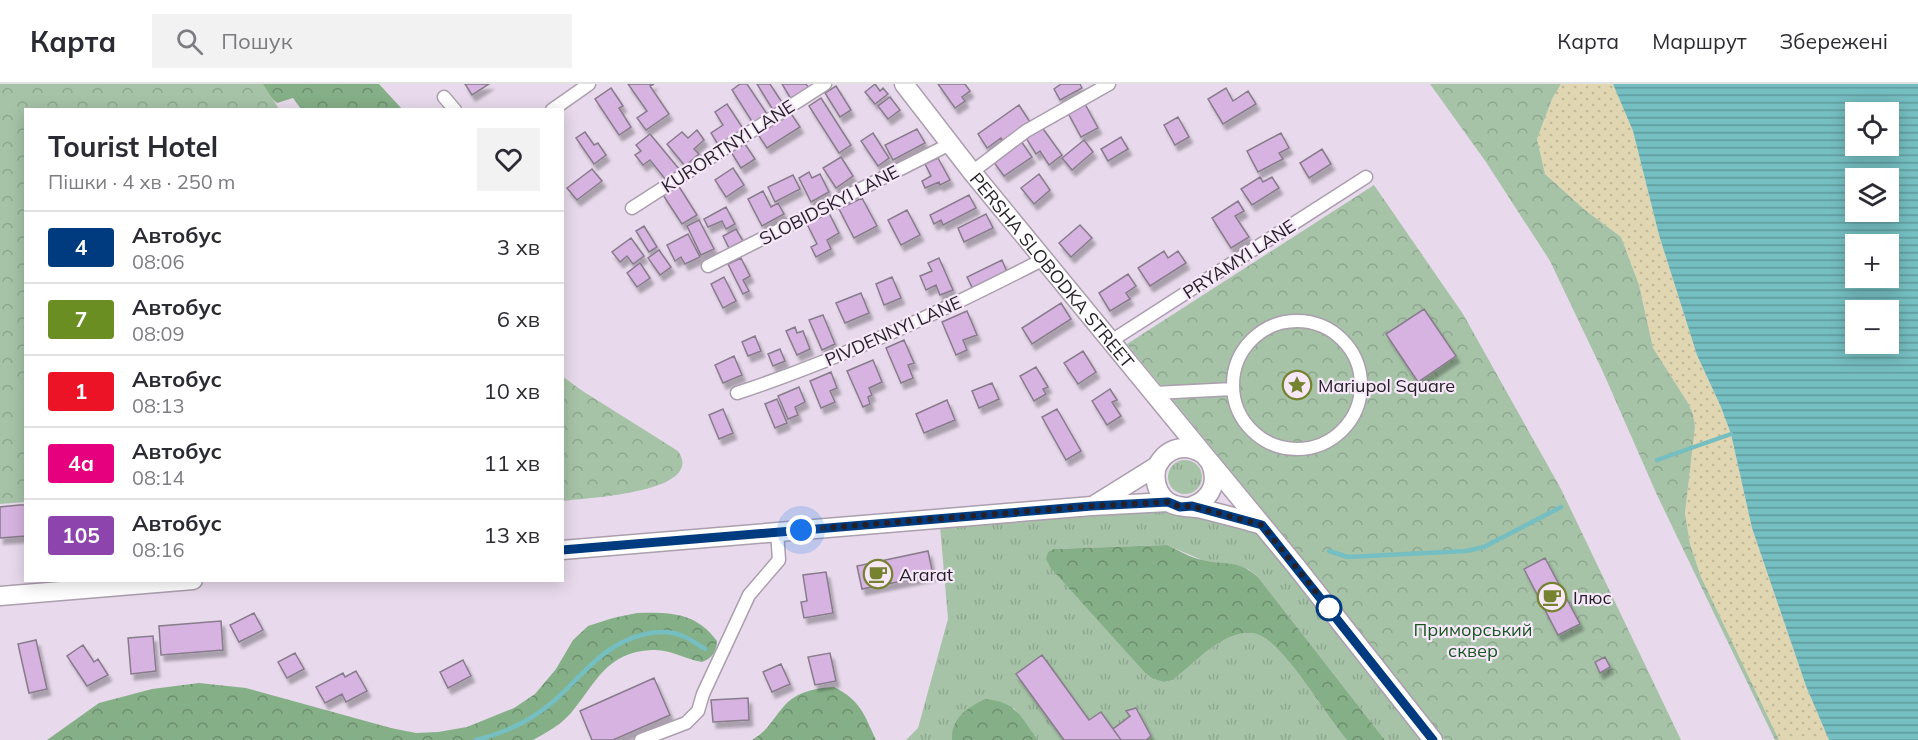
<!DOCTYPE html>
<html lang="uk">
<head>
<meta charset="utf-8">
<style>
  :root { --surface:#fff; --page:#f2f2f3; --text:#2b2b33; --muted:#7c7c81; --line:#e1e1e2 }
  body { margin:0; font-family:Mulish,sans-serif; background:var(--page); color:var(--text); height:100vh; display:flex; flex-direction:column; font-size:22px; white-space:nowrap }
  * { box-sizing:border-box; margin:0 }
  p { font-size:20px; color:var(--muted) }
  .icon { flex:none; width:33px; height:33px; fill:none; stroke:currentColor; stroke-width:2; stroke-linecap:round; stroke-linejoin:round }
  .map { position:relative; flex:1; overflow:hidden }
  .panel { position:absolute; left:24px; top:24px; width:540px; height:474px; display:flex; flex-direction:column; background:var(--surface); border-radius:0px; box-shadow:0 3px 15px #0003 }
  .panel>* { flex:none }
  .badge { padding:0 12px; border-radius:4px; font-size:21px; line-height:39px }
  .tools { position:absolute; left:1845px; top:18px; display:grid; gap:12px }
  .tools a { display:grid; place-items:center; width:54px; height:54px; border-radius:0px; background:var(--surface); box-shadow:0 3px 15px #0003; font-size:30px }
  .you { position:absolute; width:30px; height:30px; margin:-15px; border:4px solid #fff; border-radius:50%; background:#1a73e8; box-shadow:0 0 0 9px #1a73e833 }
  .map>.badge { position:absolute; translate:-50% -50%; box-shadow:0 0 0 3px #fff }
  .round { display:grid; place-items:center; flex:none; width:63px; height:63px; border-radius:0px; background:var(--page) }
  .summary { display:flex; align-items:center; justify-content:space-between; height:102px; padding:0 24px }
  h1 { font-size:28px; font-weight:700; line-height:45px }
  ul { padding:0; list-style:none }
  li { display:flex; align-items:center; gap:18px; height:72px; padding:0 24px; border-top:2px solid var(--line) }
  li div { flex:1 }
  li b { display:block; font-size:22px }
  li em { font-style:normal }
  li .badge { min-width:66px; font-weight:700; text-align:center }
  header { display:flex; align-items:center; gap:36px; box-sizing:border-box; height:84px; padding:0 30px; background:var(--surface); border-bottom:2px solid var(--line) }
  header strong { font-size:28px }
  nav { display:flex; gap:33px; margin-inline-start:auto; font-size:21px }
  .search { width:420px; height:54px; background:var(--page); display:flex; align-items:center; gap:15px; box-sizing:border-box; padding:0 21px; border-radius:0px; color:var(--muted); font-size:22px }
  .map>svg:first-child { display:block }
</style>
</head>
<body>
<header>
<strong>Карта</strong>
<div class="search"><svg class="icon" aria-label="search" viewBox="0 0 24 24"><circle cx="10" cy="10" r="6"/><path d="M15 15l6 6"/></svg>Пошук</div>
<nav><a>Карта</a><a>Маршрут</a><a>Збережені</a></nav>
</header>
<div class="map">
<svg width="1918" height="656" viewBox="0 0 1918 656">
  <defs>
    <pattern id="grass-tufts" width="24" height="20" patternUnits="userSpaceOnUse" patternTransform="scale(1.5)"><rect width="24" height="20" fill="#a6c3a7"/><path d="M3 7l-1-3M5 7V3M7 7l1-3M15 17l-1-3M17 17v-4M19 17l1-3" fill="none" stroke="#8fa790"/></pattern>
    <pattern id="forest-crowns" width="20" height="18" patternUnits="userSpaceOnUse" patternTransform="scale(1.5)"><rect width="20" height="18" fill="#85af87"/><path d="M2 6a3 3 0 1 1 6 0M12 15a3 3 0 1 1 6 0" fill="none" stroke="#6d8e6e"/></pattern>
    <pattern id="sand-dots" width="8" height="8" patternUnits="userSpaceOnUse" patternTransform="scale(1.5)"><rect width="8" height="8" fill="#e0d7b2"/><path d="M2 2h.1M6 6h.1" fill="none" stroke="#c0b899" stroke-width="1.8" stroke-linecap="round"/></pattern>
    <pattern id="park-crowns" width="20" height="18" patternUnits="userSpaceOnUse" patternTransform="scale(1.5)"><rect width="20" height="18" fill="#a6c3a7"/><path d="M2 6a3 3 0 1 1 6 0M12 15a3 3 0 1 1 6 0" fill="none" stroke="#8fa790"/></pattern>
    <pattern id="water-rules" width="6" height="5" patternUnits="userSpaceOnUse" patternTransform="scale(1.5)"><rect width="6" height="5" fill="#75bec1"/><path d="M0 2.5h6" fill="none" stroke="#609a9d"/></pattern>
    <filter id="shadow"><feDropShadow dx="3.5" dy="6" stdDeviation="1.5" flood-color="#0004"/></filter>
  </defs>
  <rect width="100%" height="100%" fill="#e8daec"/>
  <!-- grass -->
  <path fill="url(#grass-tufts)" d="M1168 393a17 17 0 1 1 34 0a17 17 0 1 1-34 0Z
    M1166,425L1256,446L1422,656H1385L1258,493L1248,485L1202,476L1167,461L1054,465L1048,479L1145,589L1153,595L1164,598L1173,596C1192,581 1213,558 1236,551C1243,549 1252,548 1259,551C1285,561 1326,632 1347,656H1038L1014,624L952,650V656H906L918,644L948,535L940,442Z"/>
  <!-- forest -->
  <path fill="url(#forest-crowns)" d="M221,0H379L402,25H301L293,14L277,19L260,3Z
    M1167,461C1179,466 1190,474 1203,476C1227,482 1237,475 1258,493L1385,656H1347C1326,632 1285,561 1259,551C1252,548 1243,549 1236,551C1213,558 1192,581 1173,596L1164,598L1153,595L1145,589L1050,483L1046,475L1048,468L1054,465Z
    M637,529C669,528 696,528 717,557C716,569 712,574 702,578C685,575 670,565 652,566C606,568 596,599 571,629C560,641 548,648 533,656H47L99,619L152,605L199,599L246,604L391,644L416,649L438,648L467,643L514,624L535,610L556,585L573,556L588,542L613,534Z
    M834,603C861,617 864,630 876,656H752C768,647 773,634 785,621C798,607 817,604 834,603Z
    M985,615C1017,618 1020,632 1038,656H952C951,634 967,624 985,615Z"/>
  <!-- sand -->
  <path fill="url(#sand-dots)" d="M1561,0H1613L1633,47L1659,151L1697,271L1721,323L1731,350L1752,444L1806,602L1829,656H1779L1701,493L1690,460L1685,429L1695,343L1693,330L1688,319L1653,264L1639,201L1621,153L1585,126L1545,90L1537,55L1552,15Z"/>
  <!-- park -->
  <path fill="url(#park-crowns)" d="M0,0H263L279,25L26,26L25,418L0,420Z
    M1430,0H1561L1552,15L1537,55L1545,90L1585,126L1621,153L1639,201L1653,264L1688,319L1693,330L1695,343L1685,429L1690,460L1701,493L1779,656H1775L1657,411L1603,288L1550,177L1486,78Z
    M1374,101L1463,230L1561,405L1681,656H1445L1303,475L1127,260Z
    M562,292L581,306L678,367C707,409 584,414 563,417Z"/>
  <!-- pitch -->
  <path fill="#a6c3a7" d="M24,292H26L25,359L8,355Z"/>
  <!-- water -->
  <path fill="url(#water-rules)" fill-rule="evenodd" d="M1613,0H1918V656H1829L1806,602L1752,444L1731,350L1721,323L1697,271L1659,151L1633,47ZM1856,28H1888V62H1856ZM1856,94H1888V128H1856ZM1856,160H1888V194H1856ZM1856,226H1888V260H1856Z"/>
  <g fill="none" stroke-linecap="round" stroke-linejoin="round">
    <!-- stream -->
    <path stroke="#75bec1" stroke-width="4.5" d="M1657,376L1731,350
      M1329,467L1348,473L1466,467L1484,463L1561,423
      M476,656C505,649 532,636 554,617C584,590 603,560 645,550C659,547 672,547 685,553C692,556 699,561 705,565"/>
  </g>
  <!-- building -->
  <path fill="#d6b3e0" stroke="#887c8c" stroke-width="1.5" filter="url(#shadow)" d="M465,0H489L472,11Z
    M628,0H654L650,2L669,30L646,46L637,34L647,27Z
    M740,0H747L767,30L753,39L732,6Z
    M757,0H770L783,20L773,26Z
    M782,0H806L809,4L791,15Z
    M875,0L880,7L883,4L888,10L875,20L865,8Z
    M938,0H965L970,7L962,13L965,17L955,24Z
    M1061,0H1080L1082,4L1060,16L1054,5Z
    M836,2L851,26L840,33L825,9Z
    M611,4L623,22L619,24L631,43L619,51L595,15Z
    M1226,4L1233,17L1248,7L1256,20L1223,40L1208,15Z
    M890,13L900,26L888,35L878,22Z
    M821,14L851,61L839,69L809,22Z
    M727,20L744,46L719,62L711,49L723,41L715,28Z
    M1085,20L1098,44L1081,53L1068,29Z
    M1019,21L1030,38L1003,57L1001,54L987,64L978,50Z
    M790,28L800,43L767,64L757,49Z
    M1178,33L1189,53L1175,61L1164,41Z
    M1041,42L1062,71L1049,81L1040,67L1036,70L1026,54Z
    M917,45L925,59L893,76L885,61Z
    M697,46L704,56L694,65L699,70L685,82L667,60L682,48L688,54Z
    M585,48L594,61L598,59L606,71L594,80L576,54Z
    M873,49L889,74L878,82L861,57Z
    M1281,49L1289,64L1279,69L1283,75L1258,88L1247,67Z
    M650,50L679,85L666,96L650,76L643,81L635,71L641,67L636,61Z
    M1121,53L1128,65L1108,77L1101,65Z
    M1084,56L1093,68L1072,86L1062,74Z
    M1021,57L1032,73L1004,92L993,77Z
    M745,60L755,75L741,84L731,68Z
    M1322,65L1331,80L1309,94L1300,79Z
    M841,73L853,92L836,104L823,84Z
    M938,74L950,96L940,101L939,98L925,104L922,97L931,92L925,80Z
    M733,84L744,101L726,113L715,96Z
    M592,85L602,97L577,116L567,104Z
    M809,88L812,94L820,90L829,108L811,118L799,94Z
    M1039,90L1050,106L1034,120L1021,104Z
    M793,91L800,105L775,118L768,103Z
    M1260,93L1263,98L1272,93L1279,104L1252,121L1241,105Z
    M678,101L697,131L682,140L663,111Z
    M763,107L771,123L778,119L784,130L762,142L748,115Z
    M969,111L976,124L943,141L941,136L934,140L930,131Z
    M862,114L877,142L854,154L839,125Z
    M1238,117L1244,127L1235,132L1249,153L1231,164L1212,134Z
    M726,123L735,140L726,145L722,137L708,143L704,135Z
    M907,126L920,151L901,161L888,136Z
    M829,129L839,149L827,156L831,165L816,173L811,163L817,160L807,140Z
    M986,130L993,144L964,158L958,144Z
    M699,136L714,165L701,171L687,142Z
    M1080,141L1092,154L1071,173L1059,159Z
    M644,142L657,163L649,168L636,147Z
    M736,145L743,157L729,164L723,152Z
    M688,150L700,173L685,180L681,173L675,177L667,161Z
    M631,154L644,172L633,180L627,172L620,178L612,168Z
    M659,166L671,183L660,191L648,174Z
    M1164,167L1168,174L1178,167L1186,179L1150,202L1138,184Z
    M741,174L750,192L743,196L749,207L743,210L728,180Z
    M939,174L953,206L940,211L936,201L926,206L920,192L932,187L928,179Z
    M1002,176L1007,188L973,205L967,193Z
    M640,179L650,194L637,203L627,189Z
    M1128,190L1136,202L1126,209L1130,215L1110,227L1099,209Z
    M724,193L736,217L723,224L711,200Z
    M892,193L901,214L884,221L876,200Z
    M861,209L869,229L845,239L836,219Z
    M1061,219L1071,235L1032,260L1022,244Z
    M1424,225L1456,272L1418,298L1386,250Z
    M967,227L977,251L963,256L967,266L956,271L942,238Z
    M823,231L835,260L822,266L809,236Z
    M795,243L797,249L803,247L810,265L797,271L786,247Z
    M755,252L761,267L748,272L742,258Z
    M904,256L914,279L908,281L913,294L901,299L886,264Z
    M780,265L785,277L773,282L768,270Z
    M1083,267L1096,288L1078,300L1064,279Z
    M734,272L742,291L723,299L715,281Z
    M873,276L882,298L869,304L872,311L868,313L870,320L863,323L847,287Z
    M1036,283L1048,303L1043,305L1046,310L1034,317L1020,292Z
    M831,288L837,304L830,307L835,318L821,324L810,297Z
    M992,299L999,315L979,324L972,307Z
    M799,303L805,318L795,323L798,331L788,335L778,312Z
    M1110,305L1117,316L1112,318L1121,332L1107,341L1092,317Z
    M777,315L787,339L775,344L765,320Z
    M947,316L955,336L924,349L916,330Z
    M723,325L733,349L719,355L709,331Z
    M1057,325L1081,367L1066,376L1042,333Z
    M19,421H26V452L0,454V423Z
    M928,467L933,491L862,505L857,482Z
    M1545,474L1580,540L1558,551L1524,485Z
    M826,488L833,529L804,534L801,518L807,517L803,491Z
    M254,529L263,546L239,558L230,541Z
    M221,537L223,566L161,571L159,542Z
    M153,552L156,587L131,590L128,554Z
    M36,556L47,605L29,609L18,560Z
    M83,561L94,578L98,575L108,591L87,602L67,572Z
    M295,569L304,585L287,594L278,578Z
    M830,569L836,597L815,601L808,573Z
    M1042,571L1089,636L1101,628L1121,656H1064L1016,590Z
    M1605,573L1610,583L1600,589L1595,578Z
    M463,576L471,592L448,604L440,588Z
    M781,580L790,600L772,608L763,588Z
    M356,587L367,607L346,618L342,610L325,619L316,603L343,589L345,593Z
    M654,594L670,631L613,656H592L580,627Z
    M748,614L749,636L713,638L711,616Z
    M1136,624L1151,652L1146,656H1121L1113,645L1130,632L1126,627Z"/>
  <g fill="none" stroke-linecap="round" stroke-linejoin="round">
    <!-- street casing -->
    <g stroke="#ab9eae" stroke-width="15">
      <path id="street" d="M444,13L455,26
        M552,26L589,0
        M972,88L1026,47L1109,0
        M632,124L825,0
        M708,182L950,60
        M1233 301a64 64 0 1 1 128 0a64 64 0 1 1-128 0Z
        M1111,257L1366,93
        M737,309C844,274 944,226 1044,175
        M1154,309L1233,305
        M641,656L686,639L698,627L703,610L749,511L779,476L777,448"/>
    </g>
    <!-- secondary casing -->
    <g stroke="#ab9eae" stroke-width="21">
      <g id="secondary">
        <path id="s1" d="M904,0L972,88L1210,378C1219,397 1212,415 1192,422"/>
        <path d="M1211,379L1295,481L1433,656"/>
        <path d="M1157,382C1152,399 1160,419 1179,422C1187,424 1194,423 1202,425C1222,430 1242,435 1262,441"/>
        <path d="M1096,420L1157,382C1167,363 1186,359 1203,370"/>
        <path d="M562,466L1092,422L1168,418"/>
        <path d="M0,512L193,496"/>
      </g>
    </g>
    <!-- street -->
    <use href="#street" stroke="#fff" stroke-width="12"/>
    <!-- secondary -->
    <use href="#secondary" stroke="#fff" stroke-width="18"/>
  </g>
  <g fill="none" stroke-linecap="round" stroke-linejoin="round">
    <!-- line casing -->
    <g stroke="#fff" stroke-width="14">
      <path id="line" d="M562,466L1092,422L1168,418L1180,423L1192,422L1262,441L1433,656"/>
    </g>
    <!-- line -->
    <use href="#line" stroke="#003b80" stroke-width="9"/>
    <!-- walk -->
    <path stroke="#262128" stroke-width="6" stroke-dasharray="0 10.8" d="M801,446L1092,422L1168,418L1180,423L1192,422L1262,441L1329,524"/>
  </g>
  <!-- icons -->
  <defs>
    <g id="sight-ring" transform="scale(1.5)"><circle r="9.5" fill="#f6e8f9" stroke="#76822f" stroke-width="1.5"/><path d="M0-6L1.8-2.2L6-1.7L2.9 1.2L3.7 5.4L0 3.3L-3.7 5.4L-2.9 1.2L-6-1.7L-1.8-2.2Z" fill="#76822f"/></g>
    <g id="cafe-ring" transform="scale(1.5)"><circle r="9.5" fill="#f6e8f9" stroke="#76822f" stroke-width="1.5"/><path d="M-5.5-4.5H6V0H3Q3 3.5 0 3.5H-2.5Q-5.5 3.5-5.5 0ZM3-3.2v2h1.7v-2ZM-6 4.5H4V6H-6Z" fill="#76822f"/></g>
  </defs>
  <g fill-rule="evenodd">
    <use href="#sight-ring" x="1297" y="301"/>
    <use href="#cafe-ring" x="878" y="490"/>
    <use href="#cafe-ring" x="1552" y="513"/>
  </g>
  <!-- markers -->
  <circle fill="#fff" stroke="#003b80" stroke-width="3" cx="1329" cy="524" r="12"/>
  <g text-anchor="middle" dominant-baseline="central" stroke-width="4.5" stroke-linejoin="round" paint-order="stroke">
    <!-- street labels -->
    <g font-size="18" fill="#262128" stroke="#f6e8f9">
      <text transform="translate(728 62) rotate(-33)">KURORTNYI LANE</text>
      <text transform="translate(829 121) rotate(-27)">SLOBIDSKYI LANE</text>
      <text transform="translate(1239 175) rotate(-33)">PRYAMYI LANE</text>
      <text stroke="none"><textPath href="#s1" startOffset="238">PERSHA SLOBODKA STREET</textPath></text>
      <text transform="translate(893 247) rotate(-24)">PIVDENNYI LANE</text>
    </g>
    <!-- poi labels -->
    <g font-size="18" fill="#262128" stroke="#f6e8f9" text-anchor="start">
      <text x="1318" y="301">Mariupol Square</text>
      <text x="899" y="490">Ararat</text>
      <text x="1573" y="513">Ілюс</text>
    </g>
    <!-- park labels -->
    <g font-size="18" fill="#195622" stroke="#f6e8f9">
      <text x="1473" y="545">Приморський<tspan x="1473" dy="21">сквер</tspan></text>
    </g>
  </g>
</svg>
<div class="tools">
<a><svg class="icon" aria-label="locate" viewBox="0 0 24 24"><circle cx="12" cy="12" r="6"/><path d="M12 2v4M12 18v4M2 12h4M18 12h4"/></svg></a>
<a><svg class="icon" aria-label="layers" viewBox="0 0 24 24"><path d="M12 4l9 5-9 5-9-5zM3 14l9 5 9-5"/></svg></a>
<a>+</a>
<a>−</a>
</div>
<div class="you" style="left:801px;top:446px"></div>
<section class="panel">
<div class="summary"><div><h1>Tourist Hotel</h1><p>Пішки · 4 хв · 250 m</p></div><a class="round"><svg class="icon" aria-label="heart" viewBox="0 0 24 24"><path d="M12 20l-8-8c-3-5 5-10 8-4 3-6 11-1 8 4z"/></svg></a></div>
<ul>
<li><span class="badge" style="background:#003b80;color:#fff">4</span><div><b>Автобус</b><p>08:06</p></div><em>3 хв</em></li>
<li><span class="badge" style="background:#6b8e23;color:#fff">7</span><div><b>Автобус</b><p>08:09</p></div><em>6 хв</em></li>
<li><span class="badge" style="background:#eb1325;color:#fff">1</span><div><b>Автобус</b><p>08:13</p></div><em>10 хв</em></li>
<li><span class="badge" style="background:#e6007e;color:#fff">4а</span><div><b>Автобус</b><p>08:14</p></div><em>11 хв</em></li>
<li><span class="badge" style="background:#8e44ad;color:#fff">105</span><div><b>Автобус</b><p>08:16</p></div><em>13 хв</em></li>
</ul>
</section>
</div>
</body>
</html>
